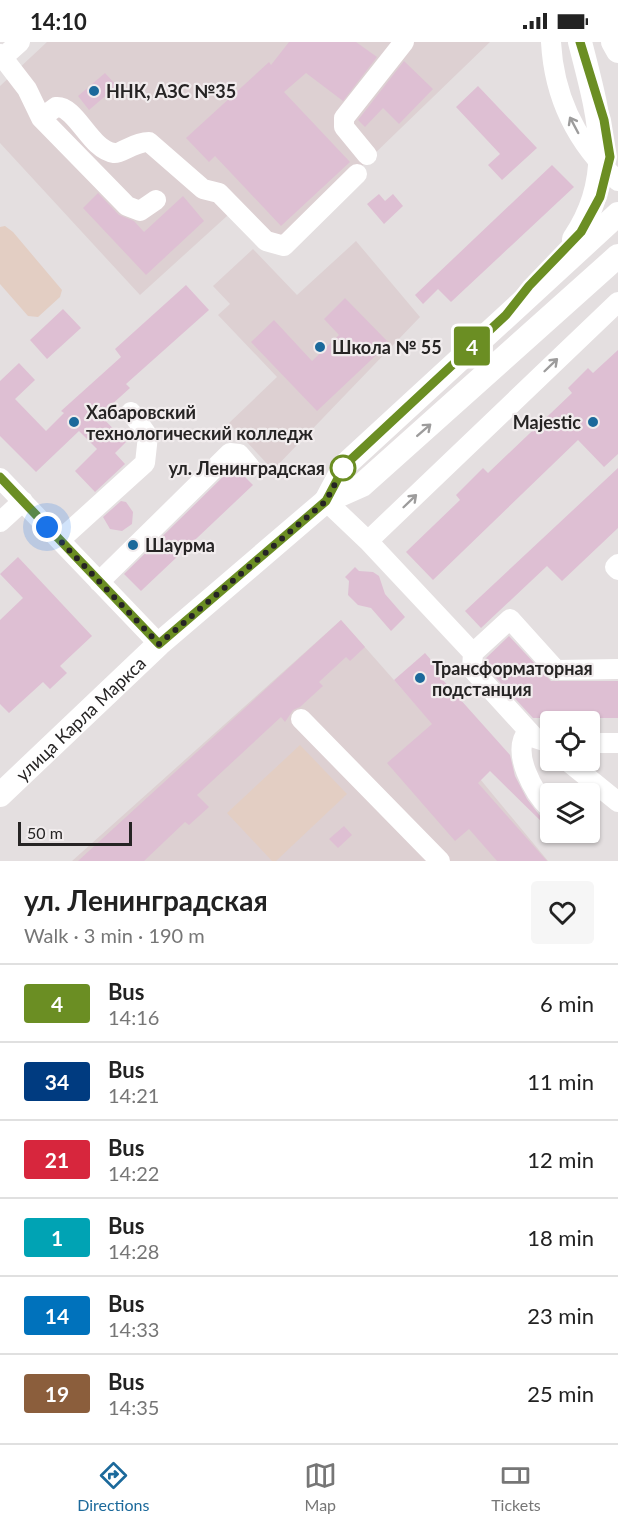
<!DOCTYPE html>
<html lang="en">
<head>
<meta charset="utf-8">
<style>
  :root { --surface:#fff; --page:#f6f6f6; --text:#222; --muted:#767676; --line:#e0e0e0; --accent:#1b699b }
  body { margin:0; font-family:Lato,sans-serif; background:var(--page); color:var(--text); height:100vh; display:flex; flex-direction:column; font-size:22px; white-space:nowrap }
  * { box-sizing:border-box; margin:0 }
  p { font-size:20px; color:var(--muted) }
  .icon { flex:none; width:33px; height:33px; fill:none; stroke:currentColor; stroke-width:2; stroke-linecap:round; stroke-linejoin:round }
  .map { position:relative; height:819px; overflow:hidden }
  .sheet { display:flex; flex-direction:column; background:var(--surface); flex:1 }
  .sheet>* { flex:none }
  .badge { padding:0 12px; border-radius:4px; font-size:21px; line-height:39px }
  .buttons { position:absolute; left:540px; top:669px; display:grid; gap:12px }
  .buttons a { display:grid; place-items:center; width:60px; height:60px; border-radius:6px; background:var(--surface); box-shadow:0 2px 4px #0004; font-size:30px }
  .scale { position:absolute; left:18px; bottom:15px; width:114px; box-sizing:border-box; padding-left:6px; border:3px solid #262424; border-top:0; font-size:16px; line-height:21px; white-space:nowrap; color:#262424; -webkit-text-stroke:4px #f1eced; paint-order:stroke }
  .you { position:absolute; width:30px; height:30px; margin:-15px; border:4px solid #fff; border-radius:50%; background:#1a73e8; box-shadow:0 0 0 9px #1a73e833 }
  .map>.badge { position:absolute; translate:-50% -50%; box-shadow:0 0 0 3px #fff }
  .round { display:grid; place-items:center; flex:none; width:63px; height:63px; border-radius:6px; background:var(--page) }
  .headline { display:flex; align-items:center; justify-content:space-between; height:102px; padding:0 24px }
  h1 { font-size:28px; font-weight:700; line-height:45px }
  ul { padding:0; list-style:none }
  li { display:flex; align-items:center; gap:18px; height:78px; padding:0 24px; border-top:2px solid var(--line) }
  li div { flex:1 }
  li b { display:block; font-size:22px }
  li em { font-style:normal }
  li .badge { min-width:66px; font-weight:700; text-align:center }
  .status { display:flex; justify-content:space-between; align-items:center; height:42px; padding:0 30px; background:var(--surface); direction:ltr }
  .status svg { height:16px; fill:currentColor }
  .tabs { display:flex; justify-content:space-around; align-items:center; height:84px; border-top:2px solid var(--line); background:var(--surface); font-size:16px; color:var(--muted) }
  .tabs a { display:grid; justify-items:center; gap:3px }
  .tabs .active { color:var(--accent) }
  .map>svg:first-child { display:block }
</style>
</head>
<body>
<div class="status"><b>14:10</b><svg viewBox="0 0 49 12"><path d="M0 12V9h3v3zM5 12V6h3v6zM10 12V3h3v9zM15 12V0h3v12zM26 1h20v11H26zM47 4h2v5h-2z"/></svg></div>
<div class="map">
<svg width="618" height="819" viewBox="0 0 618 819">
  <rect width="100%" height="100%" fill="#e4dfe0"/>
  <!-- built -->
  <path fill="#ddd0d2" d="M47,0H490L278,205L238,164L140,253L0,101V44Z
    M356,199L420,275L273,428L229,381L277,335L218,273L230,262L213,244L253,207L297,253Z
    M341,578L461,714L548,819H72Z"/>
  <!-- green -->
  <path fill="#e3cec3" d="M5,184L13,190L62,248L60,255L38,275L28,274L0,242V185Z
    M300,703L347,752L276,819H272L227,771Z"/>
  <!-- building -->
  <path fill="#debfd3" d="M289,0H356L377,15L343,59L306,31L284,50L350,120L281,184L215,114L209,120L186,96L269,20L271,23Z
    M404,19L433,47L399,82L383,66L365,85L358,78Z
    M105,31L117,44L89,68L78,54Z
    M478,44L537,106L502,138L488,123L500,112L456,65Z
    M552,123L574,145L451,260L438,247L423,262L415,253Z
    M98,151L119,173L134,179L144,190L183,154L204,179L146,233L83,166Z
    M379,152L385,159L393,152L403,164L384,182L367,162Z
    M186,243L209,268L126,342L130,346L100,373L126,400L115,411L125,422L95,450L75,429L97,407L79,389L36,430L0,394V339L19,321L35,338L15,357L46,389L64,371L61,369L121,315L115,307Z
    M345,256L389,301L317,369L251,300L274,278L312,319L339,293L324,277Z
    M63,267L81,286L47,317L30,298Z
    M618,308V412L604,425L578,398L433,538L406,510L460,458L456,453L483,426L488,431L572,351L568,346L588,326L593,331Z
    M234,424L253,443L141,549L124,532Z
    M618,426V486L562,539L547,524L481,586L465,569Z
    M121,459L126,460L133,470L132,482L122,489L110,487L103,475Z
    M18,515L92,594L60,624L67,631L50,647L43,640L9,671L0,662V578L23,556L0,532Z
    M355,525L359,529L373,530L379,534L385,552L405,575L391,589L371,566L358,563L348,553L349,539L345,535Z
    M341,578L365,605L350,619L346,615L319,640L323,644L300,665L293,668L285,680L281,675L197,753L209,765L189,783L185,780L144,819H78Z
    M509,594L551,639H618V676H533L484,623L485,617Z
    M425,611L445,634L442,637L510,713L515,734L527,757L541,775L550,779V788L490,729L478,741L547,819H497L469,787L455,799L387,721L432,682L394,638Z
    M344,784L352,793L338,806L329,797Z"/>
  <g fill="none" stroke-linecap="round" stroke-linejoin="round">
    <!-- minor -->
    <path stroke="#fff" stroke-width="20" d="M551,0C554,56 577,102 618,139
      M0,12L27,47L41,76L127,164L140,169L156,158
      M0,18L20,0
      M41,76L56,65C76,63 90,108 114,111C122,112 133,100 149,100L203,147L219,151L266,199L284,204L357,132
      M367,113L344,85V76L404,0
      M0,436L159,602
      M326,459L368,499L473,611L472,627L535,696L550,701
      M0,480L23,459
      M60,498L145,421L148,394L131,370
      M368,499L618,260
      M618,522L615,525L618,528
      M99,540L230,411L239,412L250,425
      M473,611L510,577L556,628L618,627
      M301,677L440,819
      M528,689C510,710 534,751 550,767
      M590,701H618
      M566,718L618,760"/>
    <!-- major -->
    <g stroke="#fff" stroke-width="24">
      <path d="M613,0L618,9"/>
      <path d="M574,197C618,133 598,71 580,0"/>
      <path d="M326,459L345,423L618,172"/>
      <path id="s1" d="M0,753L159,602L326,459L362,443L618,214"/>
    </g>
  </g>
  <!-- one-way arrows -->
  <defs><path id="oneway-shaft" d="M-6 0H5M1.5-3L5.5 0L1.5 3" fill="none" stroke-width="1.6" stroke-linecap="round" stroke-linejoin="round" transform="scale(1.5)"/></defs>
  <g stroke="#9d9c9c">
    <use href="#oneway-shaft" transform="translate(574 83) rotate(-118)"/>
    <use href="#oneway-shaft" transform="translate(551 323) rotate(-44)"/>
    <use href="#oneway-shaft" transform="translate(424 388) rotate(-41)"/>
    <use href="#oneway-shaft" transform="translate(410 459) rotate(-44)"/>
  </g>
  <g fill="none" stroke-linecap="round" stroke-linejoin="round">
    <!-- line casing -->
    <g stroke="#fff" stroke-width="14">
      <path id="line" d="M0,435L159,602L326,459L345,423L506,273L529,244L581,190L600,155L610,115L604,78L580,0"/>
    </g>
    <!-- line -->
    <use href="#line" stroke="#6b8e23" stroke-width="9"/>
    <!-- walk -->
    <path stroke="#262424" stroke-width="6" stroke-dasharray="0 10.8" d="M47,485L159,602L326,459L345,423L343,426"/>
  </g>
  <!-- markers -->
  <g fill="#1b699b" stroke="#f1eced" stroke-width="2">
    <circle cx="94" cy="49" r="6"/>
    <circle cx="320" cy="305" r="6"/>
    <circle cx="74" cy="380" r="6"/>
    <circle cx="593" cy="380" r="6"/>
    <circle cx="133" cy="503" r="6"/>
    <circle cx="420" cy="636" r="6"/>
  </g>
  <circle fill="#fff" stroke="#6b8e23" stroke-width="3" cx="343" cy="426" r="12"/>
  <g text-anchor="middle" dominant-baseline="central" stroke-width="4.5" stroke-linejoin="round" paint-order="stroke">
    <!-- poi labels -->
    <g font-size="18" font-weight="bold" fill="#262424" stroke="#f1eced" text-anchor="start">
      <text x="106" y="49">ННК, АЗС №35</text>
      <text x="332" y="305">Школа № 55</text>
      <text x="86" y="370">Хабаровский<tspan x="86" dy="21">технологический колледж</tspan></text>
      <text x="581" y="380" text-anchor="end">Majestic</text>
      <text x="145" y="503">Шаурма</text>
      <text x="432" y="626">Трансформаторная<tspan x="432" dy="21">подстанция</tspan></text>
    </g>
    <!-- stop labels -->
    <g font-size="18" font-weight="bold" fill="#262424" stroke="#f1eced" text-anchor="end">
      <text x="325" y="426">ул. Ленинградская</text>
    </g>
    <!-- street labels -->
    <g font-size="18" fill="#262424" stroke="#f1eced">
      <text stroke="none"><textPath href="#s1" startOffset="111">улица Карла Маркса</textPath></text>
    </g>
  </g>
</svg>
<div class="buttons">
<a><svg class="icon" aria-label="locate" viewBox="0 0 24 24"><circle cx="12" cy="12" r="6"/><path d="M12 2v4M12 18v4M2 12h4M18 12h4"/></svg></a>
<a><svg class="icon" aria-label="layers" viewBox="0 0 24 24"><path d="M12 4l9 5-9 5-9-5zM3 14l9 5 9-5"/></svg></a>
</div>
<div class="scale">50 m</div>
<div class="you" style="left:47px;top:485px"></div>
<b class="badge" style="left:472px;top:304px;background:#6b8e23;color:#fff">4</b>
</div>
<section class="sheet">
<div class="headline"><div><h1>ул. Ленинградская</h1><p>Walk · 3 min · 190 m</p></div><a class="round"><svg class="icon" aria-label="heart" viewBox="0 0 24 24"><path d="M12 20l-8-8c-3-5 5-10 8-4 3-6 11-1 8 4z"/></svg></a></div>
<ul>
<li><span class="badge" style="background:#6b8e23;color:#fff">4</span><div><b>Bus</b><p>14:16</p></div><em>6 min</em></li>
<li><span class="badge" style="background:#003b80;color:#fff">34</span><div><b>Bus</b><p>14:21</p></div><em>11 min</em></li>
<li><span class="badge" style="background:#d7263d;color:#fff">21</span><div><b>Bus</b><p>14:22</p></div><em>12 min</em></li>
<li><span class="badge" style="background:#00a3b4;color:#fff">1</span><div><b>Bus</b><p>14:28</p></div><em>18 min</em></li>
<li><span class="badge" style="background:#0072bc;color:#fff">14</span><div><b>Bus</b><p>14:33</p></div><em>23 min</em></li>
<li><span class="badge" style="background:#8b5e3c;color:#fff">19</span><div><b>Bus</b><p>14:35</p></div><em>25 min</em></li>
</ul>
</section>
<nav class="tabs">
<a class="active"><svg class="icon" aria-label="directions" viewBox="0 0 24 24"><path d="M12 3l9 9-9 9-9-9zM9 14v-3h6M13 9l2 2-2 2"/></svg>Directions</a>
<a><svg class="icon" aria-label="map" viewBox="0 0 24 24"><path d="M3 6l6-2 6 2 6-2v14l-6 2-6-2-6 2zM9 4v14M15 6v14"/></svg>Map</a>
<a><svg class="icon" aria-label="tickets" viewBox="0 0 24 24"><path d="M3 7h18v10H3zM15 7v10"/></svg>Tickets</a>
</nav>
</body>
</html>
